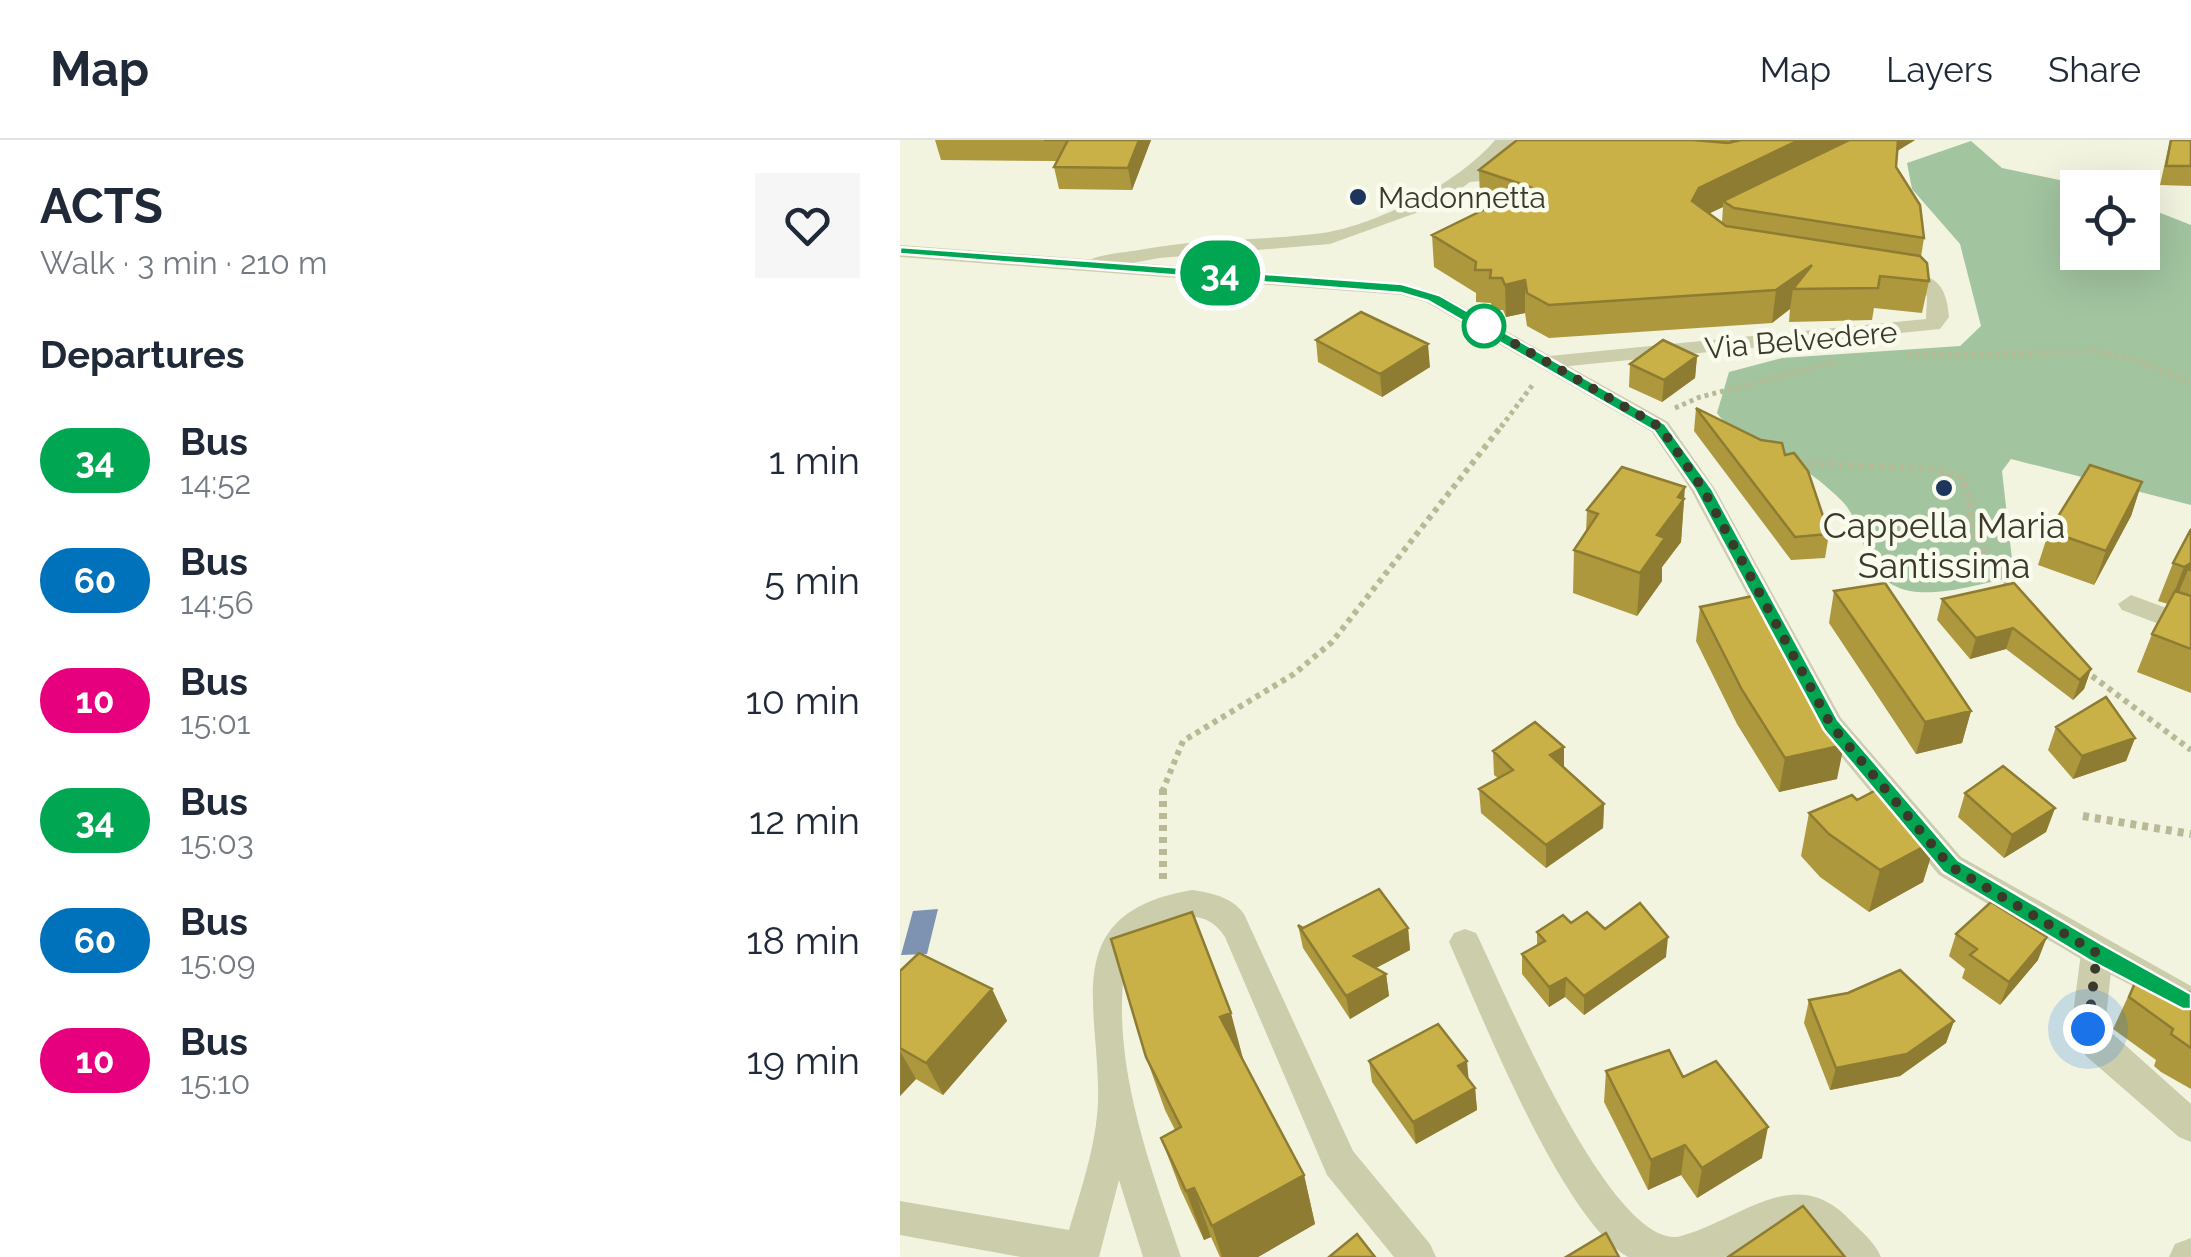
<!DOCTYPE html>
<html lang="en">
<head>
<meta charset="utf-8">
<style>
  :root { --surface:#fff; --page:#f6f6f7; --text:#1f2937; --muted:#747a83; --line:#e0e1e3 }
  body { margin:0; font-family:Raleway,sans-serif; background:var(--page); color:var(--text); height:100vh; display:flex; flex-direction:column; font-size:38px; white-space:nowrap }
  * { box-sizing:border-box; margin:0 }
  p { font-size:32px; color:var(--muted) }
  .icon { flex:none; width:55px; height:55px; fill:none; stroke:currentColor; stroke-width:2; stroke-linecap:round; stroke-linejoin:round }
  .map { position:relative; flex:1; overflow:hidden }
  .side { display:flex; flex-direction:column; background:var(--surface); width:900px }
  .side>* { flex:none }
  .badge { padding:0 20px; border-radius:32px; font-size:35px; line-height:65px }
  .buttons { position:absolute; left:1160px; top:30px; display:grid; gap:20px }
  .buttons a { display:grid; place-items:center; width:100px; height:100px; border-radius:0px; background:var(--surface); box-shadow:0 10px 40px #0002; font-size:50px }
  .you { position:absolute; width:50px; height:50px; margin:-25px; border:8px solid #fff; border-radius:50%; background:#1a73e8; box-shadow:0 0 0 15px #1a73e833 }
  .map>.badge { position:absolute; translate:-50% -50%; box-shadow:0 0 0 5px #fff }
  h2 { padding:0 40px; font-size:38px; line-height:90px }
  .round { display:grid; place-items:center; flex:none; width:105px; height:105px; border-radius:0px; background:var(--page) }
  .summary { display:flex; align-items:center; justify-content:space-between; height:170px; padding:0 40px }
  h1 { font-size:48px; font-weight:700; line-height:75px }
  ul { padding:0; list-style:none }
  li { display:flex; align-items:center; gap:30px; height:120px; padding:0 40px }
  li div { flex:1 }
  li b { display:block; font-size:38px }
  li em { font-style:normal }
  li .badge { min-width:110px; font-weight:700; text-align:center }
  header { display:flex; align-items:center; gap:60px; box-sizing:border-box; height:140px; padding:0 50px; background:var(--surface); border-bottom:2px solid var(--line) }
  header strong { font-size:48px }
  nav { display:flex; gap:55px; margin-inline-start:auto; font-size:35px }
  main { display:flex; flex:1; min-height:0 }
  .map>svg:first-child { display:block }
</style>
</head>
<body>
<header>
<strong>Map</strong>
<nav><a>Map</a><a>Layers</a><a>Share</a></nav>
</header>
<main>
<section class="side">
<div class="summary"><div><h1>ACTS</h1><p>Walk · 3 min · 210 m</p></div><a class="round"><svg class="icon" aria-label="heart" viewBox="0 0 24 24"><path d="M12 20l-8-8c-3-5 5-10 8-4 3-6 11-1 8 4z"/></svg></a></div>
<h2>Departures</h2>
<ul>
<li><span class="badge" style="background:#00a651;color:#fff">34</span><div><b>Bus</b><p>14:52</p></div><em>1 min</em></li>
<li><span class="badge" style="background:#0072bc;color:#fff">60</span><div><b>Bus</b><p>14:56</p></div><em>5 min</em></li>
<li><span class="badge" style="background:#e6007e;color:#fff">10</span><div><b>Bus</b><p>15:01</p></div><em>10 min</em></li>
<li><span class="badge" style="background:#00a651;color:#fff">34</span><div><b>Bus</b><p>15:03</p></div><em>12 min</em></li>
<li><span class="badge" style="background:#0072bc;color:#fff">60</span><div><b>Bus</b><p>15:09</p></div><em>18 min</em></li>
<li><span class="badge" style="background:#e6007e;color:#fff">10</span><div><b>Bus</b><p>15:10</p></div><em>19 min</em></li>
</ul>
</section>
<div class="map">
<svg width="1291" height="1117" viewBox="0 0 1291 1117">
  <rect width="100%" height="100%" fill="#f2f4e0"/>
  <!-- green -->
  <path fill="#a2c49f" d="M1071,1L1102,28L1193,47L1178,48V112H1242L1243,66L1291,85V365L1111,319L1102,331L1114,437C1080,443 1025,463 993,445C960,428 965,384 942,361C924,343 896,322 874,310C851,298 832,294 817,273L829,232L882,218L1060,206L1081,186L1060,104L1012,49L1007,23Z"/>
  <!-- water -->
  <path fill="#7e92b2" d="M38,769L27,814L1,815L13,771Z"/>
  <g fill="none" stroke-linecap="round" stroke-linejoin="round">
    <!-- path-far2 -->
    <path stroke="#b9b995" stroke-width="5" stroke-dasharray="4 4" stroke-linecap="butt" d="M1007,215L1198,211L1241,222L1291,243
      M775,268L800,257L935,222
      M601,287L634,243"/>
    <!-- path-far1 -->
    <path stroke="#b9b995" stroke-width="6" stroke-dasharray="5 5" stroke-linecap="butt" d="M899,323L1035,329L1062,338L1069,357L1071,392L1112,450
      M1184,530L1291,610
      M262,652L283,601L394,534L432,502L603,284"/>
    <!-- path -->
    <path stroke="#b9b995" stroke-width="8" stroke-dasharray="6 6" stroke-linecap="butt" d="M263,649V740
      M1183,676L1291,694"/>
    <!-- minor -->
    <path fill="#cccdab" fill-rule="evenodd" d="M595,0H614L581,41L570,42L538,65L430,104L259,118L191,131L181,125C194,114 222,113 239,110C300,98 362,101 423,93C477,85 560,42 595,0Z
      M994,129C1030,135 1046,137 1049,177L1040,189L649,228L638,222L649,216L1026,179L1027,156L1015,145L987,139V131Z
      M1231,455L1291,477V496L1222,470L1218,464Z
      M292,750C312,753 332,757 344,774L453,1011L530,1104L536,1117H494L427,1035L325,797C294,748 227,798 223,842C215,935 252,1031 281,1117H243L219,1040L199,1117H121L0,1095V1061L169,1090C181,1049 196,1006 198,963C201,869 155,773 292,750Z
      M565,789L576,793C605,851 707,1102 777,1097C837,1083 890,1024 945,1075C958,1089 973,1099 981,1117H936L906,1088C874,1087 854,1110 824,1117C796,1117 758,1117 728,1117C662,1079 582,876 549,802L554,793Z
      M1197,800L1208,804L1213,813L1205,887L1291,964V1002L1279,997L1186,916L1176,899L1171,889L1181,813L1186,804Z
      M1291,1098V1117H1269L1275,1104Z"/>
    <!-- tertiary -->
    <path fill="#cccdab" fill-rule="evenodd" d="M0,105L502,143L540,154L768,282L815,349L941,578L1061,717L1291,846V876L1186,822L1039,735L921,592L791,350L752,292L526,162L501,155L0,117Z"/>
  </g>
  <!-- wall -->
  <path fill="#ad983e" fill-rule="evenodd" d="M35,0H251L232,50L159,49L154,27L157,21L41,20Z
    M617,0H1015L997,11L996,27L1024,98L1021,117L1029,141L1022,173L974,168L972,180L889,182L890,169L872,183L649,198L627,186L625,173L606,177L603,170H591V163L576,162V153L534,127L532,95L592,65L580,61L579,30ZM823,67L822,82L809,73Z
    M1270,0H1291V46L1260,45Z
    M416,200L530,227L482,257L418,222Z
    M797,216L795,238L762,262L729,247L730,224Z
    M796,268L885,315L929,394L925,418L891,420L794,291Z
    M1242,342L1231,376L1194,445L1138,425L1149,391Z
    M784,359L781,402L762,427V441L737,476L673,453L674,410L686,392L687,370Z
    M1291,389V553L1237,532L1252,494L1268,464L1258,461L1273,423Z
    M1114,443L1191,529L1184,549L1173,560L1106,509L1070,519L1037,480L1042,459Z
    M934,451L1071,571L1062,603L1016,614L929,483Z
    M800,467L937,639L879,652L837,584L796,501Z
    M1156,587L1235,598L1226,621L1173,639L1148,610Z
    M593,611L664,628L704,664L703,688L646,728L581,673L579,649L598,638L594,635Z
    M1065,653L1155,668L1146,692L1104,718L1058,677Z
    M909,673L1036,700L1023,742L969,772L920,737L901,716Z
    M671,783L705,789L766,817L684,875L665,857L649,867L622,834V814L637,806V792Z
    M398,785L403,788H508L510,810L476,828L486,834L489,856L450,879L403,808Z
    M1056,794L1138,820L1100,865L1062,838L1065,829L1049,816Z
    M0,831L92,849L107,881L43,955L16,939L0,956Z
    M1239,833L1291,853V949L1261,932L1254,926L1256,920L1213,889Z
    M909,860L1054,881L1046,903L1000,936L930,950L904,883Z
    M246,917L345,924L404,1035L415,1084L358,1117H320L311,1097L304,1100L280,1048L261,998L275,990L265,970Z
    M469,921L568,939L575,948L577,970L516,1004L472,942Z
    M706,931L783,937L862,1018L797,1058L781,1035L748,1050L704,962Z"/>
  <!-- shaded-wall -->
  <path fill="#8d7c32" d="M239,0H251L232,50L228,28Z
    M831,0H958L823,61V67L796,80L792,61L799,48L830,14Z
    M996,0H1015L994,13Z
    M912,125L893,149L890,169L872,183L876,150Z
    M625,140V173L606,177L605,145Z
    M528,204L530,227L482,257L480,234Z
    M797,216L795,238L762,262L764,240Z
    M1242,342L1231,376L1194,445L1206,411Z
    M785,347L781,402L762,427V441L737,476L740,433L757,395L778,357Z
    M1291,423L1275,461L1269,465L1284,427Z
    M1113,488L1106,509L1070,519L1076,498Z
    M1191,529L1184,549L1173,560L1180,540Z
    M1071,571L1062,603L1016,614L1025,582Z
    M1235,598L1226,621L1173,639L1182,616Z
    M944,605L937,639L879,652L885,618Z
    M664,607V630L650,615Z
    M704,664L703,688L646,728V705Z
    M1155,668L1146,692L1104,718L1112,695Z
    M1036,700L1023,742L969,772L980,730Z
    M508,788L510,810L457,838L454,816Z
    M768,797L766,817L684,875V856Z
    M1147,797L1138,820L1100,865L1109,842Z
    M486,834L489,856L450,879L446,856Z
    M666,838L665,857L649,867V847Z
    M92,849L107,881L43,955L26,923Z
    M331,873L345,926L320,877Z
    M1054,881L1046,903L1000,936L930,950L936,928Z
    M0,911L16,939L0,956Z
    M567,921L569,943L558,926Z
    M575,948L577,970L516,1004L513,982Z
    M868,987L862,1018L797,1058L802,1028Z
    M785,1005L781,1035L748,1050L751,1020Z
    M404,1035L415,1084L358,1117H322L312,1086Z
    M294,1048L311,1097L304,1100L286,1051Z"/>
  <!-- building -->
  <path fill="#c9b148" stroke="#8d7c32" stroke-width="2.5" d="M144,0H239L228,28L154,27L168,0Z
    M617,0H793L828,3L841,0H899L799,48L792,61L826,86L1020,116L1027,123L1029,141L980,136L978,148L893,149L912,125L876,150L649,165L627,153L625,140L605,145L602,138H590L591,130H575L576,122L532,95L630,47L579,30Z
    M949,0H998L996,27L1020,65L1024,98L834,68L823,61Z
    M1271,0H1291V26H1266Z
    M461,172L528,204L480,234L416,200Z
    M763,200L797,216L764,240L730,224Z
    M796,268L861,300L882,303L885,315L894,313L908,331L929,394L895,397Z
    M1190,325L1242,342L1206,411L1149,391Z
    M722,327L785,347L778,357L784,359L757,395L765,398L740,433L674,410L698,374L687,370Z
    M1291,389V430L1288,429L1291,423L1284,427L1273,423Z
    M985,443L1071,571L1025,582L934,451Z
    M1114,443L1191,529L1180,540L1113,488L1076,498L1042,459Z
    M1275,451L1291,456V509L1252,494Z
    M853,456L944,605L885,618L842,550L800,467Z
    M1206,557L1235,598L1182,616L1156,587Z
    M635,582L664,607L650,615L704,664L646,705L579,649L613,630L593,611Z
    M1103,626L1155,668L1112,695L1065,653Z
    M982,647L1036,700L980,730L929,694L909,673L952,655L957,660Z
    M479,749L508,788L454,816L486,834L446,856L398,785L403,788Z
    M1091,762L1147,797L1109,842L1070,815L1077,809L1056,794Z
    M740,763L768,797L684,856L666,838L649,847L622,814L645,801L637,792L663,775L671,783L687,772L705,789Z
    M292,772L331,873L320,877L404,1035L312,1086L294,1048L286,1051L261,998L281,987L246,917L211,799Z
    M19,813L92,849L26,923L0,908V831Z
    M1000,830L1054,881L1007,914L936,928L909,860L948,853Z
    M1239,833L1291,853V908L1271,894L1273,889L1229,857Z
    M538,884L567,921L558,926L575,948L513,982L469,921Z
    M769,910L783,937L816,921L868,987L802,1028L785,1005L751,1020L706,931Z
    M903,1066L945,1117H828Z
    M706,1093L719,1117H666Z
    M457,1094L475,1117H429Z"/>
  <!-- line -->
  <path fill="#00a651" stroke="#fff" stroke-width="2.5" d="M0,107L502,144L539,155L765,284L812,349L938,580L1058,720L1205,806L1291,854V869H1283L1189,820L1043,732L924,590L795,350L754,291L528,161L501,153L0,114Z"/>
  <g fill="none" stroke-linecap="round" stroke-linejoin="round">
    <!-- walk -->
    <path stroke="#3b392a" stroke-width="10" stroke-dasharray="0 18" d="M584,186L760,287L803,349L931,585L1050,726L1197,813L1188,889"/>
  </g>
  <!-- markers -->
  <g fill="#1e355e" stroke="#f9fbed" stroke-width="4">
    <circle cx="458" cy="57" r="10"/>
    <circle cx="1044" cy="348" r="10"/>
  </g>
  <circle fill="#fff" stroke="#00a651" stroke-width="5" cx="584" cy="186" r="20"/>
  <g text-anchor="middle" dominant-baseline="central" stroke-width="9" stroke-linejoin="round" paint-order="stroke">
    <!-- far-poi labels -->
    <g font-size="30" fill="#3b392a" stroke="#f9fbed" text-anchor="start">
      <text x="478" y="57">Madonnetta</text>
    </g>
    <!-- far-street labels -->
    <g font-size="30" fill="#3b392a" stroke="#f9fbed">
      <text transform="translate(901 200) rotate(-5)">Via Belvedere</text>
    </g>
    <!-- poi labels -->
    <g font-size="35" fill="#3b392a" stroke="#f9fbed">
      <text x="1044" y="385">Cappella Maria<tspan x="1044" dy="40">Santissima</tspan></text>
    </g>
  </g>
</svg>
<div class="buttons">
<a><svg class="icon" aria-label="locate" viewBox="0 0 24 24"><circle cx="12" cy="12" r="6"/><path d="M12 2v4M12 18v4M2 12h4M18 12h4"/></svg></a>
</div>
<div class="you" style="left:1188px;top:889px"></div>
<b class="badge" style="left:320px;top:133px;background:#00a651;color:#fff">34</b>
</div>
</main>
</body>
</html>
